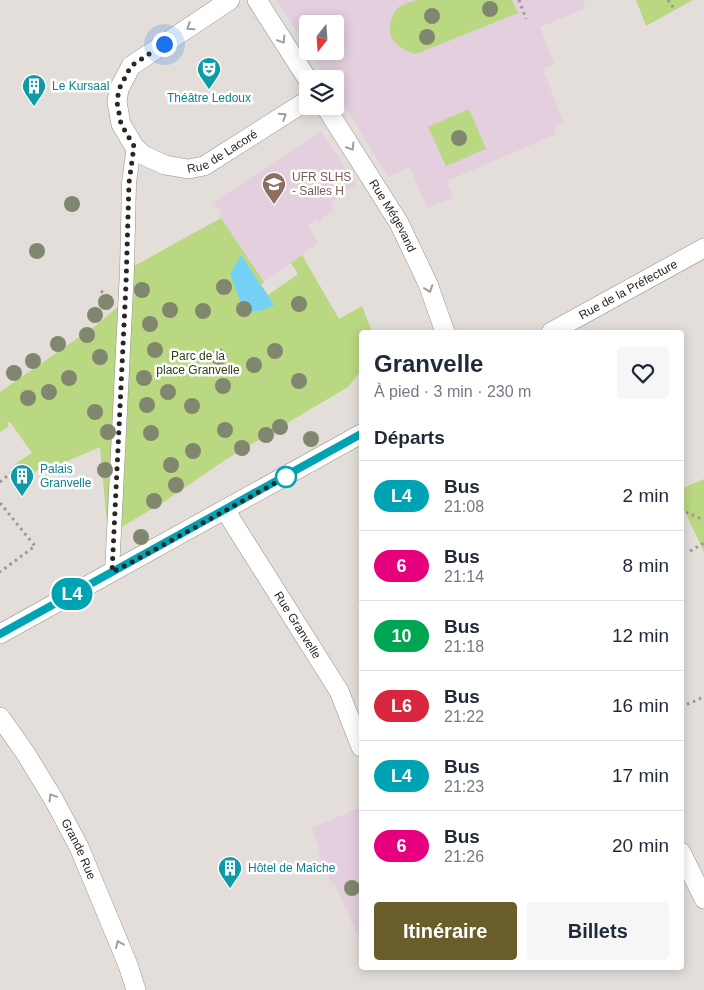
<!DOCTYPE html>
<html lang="fr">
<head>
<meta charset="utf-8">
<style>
  :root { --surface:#fff; --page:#f6f6f7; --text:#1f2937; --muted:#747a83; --line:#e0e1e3; --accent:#695e2b }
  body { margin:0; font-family:Arial,sans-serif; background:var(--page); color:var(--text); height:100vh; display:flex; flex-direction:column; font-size:19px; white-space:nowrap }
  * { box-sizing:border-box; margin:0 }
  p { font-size:16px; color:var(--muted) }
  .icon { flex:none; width:28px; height:28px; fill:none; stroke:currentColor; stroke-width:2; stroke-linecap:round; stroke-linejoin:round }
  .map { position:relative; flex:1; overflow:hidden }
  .details { position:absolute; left:359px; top:330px; width:325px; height:640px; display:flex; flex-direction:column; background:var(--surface); border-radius:5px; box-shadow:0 2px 12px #0003 }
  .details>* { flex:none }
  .badge { padding:0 10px; border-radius:16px; font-size:18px; line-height:32px }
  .needle { width:32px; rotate:197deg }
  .fabs { position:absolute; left:299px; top:15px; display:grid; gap:10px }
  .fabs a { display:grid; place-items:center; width:45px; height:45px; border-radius:5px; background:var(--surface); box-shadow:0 2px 12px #0003; font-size:25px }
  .you { position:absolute; width:25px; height:25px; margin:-12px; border:4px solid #fff; border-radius:50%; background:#1a73e8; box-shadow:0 0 0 8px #1a73e833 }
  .map>.badge { position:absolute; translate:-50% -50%; box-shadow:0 0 0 2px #fff }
  h2 { padding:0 15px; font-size:19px; line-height:45px }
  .round { display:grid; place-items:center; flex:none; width:52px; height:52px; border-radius:5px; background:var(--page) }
  .head { display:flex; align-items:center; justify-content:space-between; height:85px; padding:0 15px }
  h1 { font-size:24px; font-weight:600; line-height:38px }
  .cta { display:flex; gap:10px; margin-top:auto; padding:10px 15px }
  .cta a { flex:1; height:58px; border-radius:5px; background:var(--accent); color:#fff; font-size:20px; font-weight:600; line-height:58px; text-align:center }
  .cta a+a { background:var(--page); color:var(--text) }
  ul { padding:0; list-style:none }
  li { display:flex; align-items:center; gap:15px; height:70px; padding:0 15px; border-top:1px solid var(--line) }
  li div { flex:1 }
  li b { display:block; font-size:19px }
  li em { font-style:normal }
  li .badge { min-width:55px; font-weight:700; text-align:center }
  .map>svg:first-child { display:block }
</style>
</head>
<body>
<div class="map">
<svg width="704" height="990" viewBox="0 0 704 990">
  <rect width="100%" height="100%" fill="#e3deda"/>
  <!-- education -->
  <path fill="#e3cfdd" d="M276,0H582L586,8L540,27L554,64L543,69L563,122L554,126L556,134L447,181L453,198L427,208L410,167L388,177L335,89V79H328L310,51H335V24H308L307,47Z
    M321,131L356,184L331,202L334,210L321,219V221L319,222L317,219L308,225L318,243L264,282L221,218L219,215L221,213L214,202Z
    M359,808L361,813V942L334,883L332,884L324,867L318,852L320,851L312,828Z"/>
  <!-- green -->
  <path fill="#bad881" d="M416,0H512L518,13L416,54C399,50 384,38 392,18C394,15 395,10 398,8C403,4 411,2 416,0Z
    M636,0H693L646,26Z
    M469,109L486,149L446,166L428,127Z
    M221,218L264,282L261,285L268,295L298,274L291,263L302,255L339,319L362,306L372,332H361V371L348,387L225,460L164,502L108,535L100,447L49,469L41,468L27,478L16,463L32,453L10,422L7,423L9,426L1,432L0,431V392L95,326L119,306L127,270Z
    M704,479V552L681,503V489Z"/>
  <!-- water -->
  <path fill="#76d1f6" d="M241,255L274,305C241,323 240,298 230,274Z"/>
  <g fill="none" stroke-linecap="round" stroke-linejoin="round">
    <!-- pedestrian casing -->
    <g stroke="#95918d" stroke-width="15">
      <path id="pedestrian" d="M112,572L127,270L129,183L134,146"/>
    </g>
    <!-- minor casing -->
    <g stroke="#95918d" stroke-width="20">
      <g id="minor">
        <path id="s1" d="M230,0L131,66L119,89L117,102L121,124L134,146L143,155L165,165L188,169L204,166L308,100"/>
        <path d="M257,0L308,80"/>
        <path id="s2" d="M325,106L399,223L428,284L445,332"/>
        <path id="s3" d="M551,332L704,248"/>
        <path id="s4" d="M225,510L339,691L361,747"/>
        <path d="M0,634L361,434"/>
        <path id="s5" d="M0,717L26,754L54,800L79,847L128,965L136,990"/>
        <path d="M681,852L704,899"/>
      </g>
    </g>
    <!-- path -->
    <path stroke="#9b9794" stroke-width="3" stroke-dasharray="2.5 4" stroke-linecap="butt" d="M519,0L526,19
      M668,0L675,10
      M101,291L108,297
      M0,482L19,466
      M0,503L35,546L0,572
      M686,512L704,520
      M690,551L704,543
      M681,707L704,697"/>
    <!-- pedestrian -->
    <use href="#pedestrian" stroke="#fff" stroke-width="14"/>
    <!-- minor -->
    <use href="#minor" stroke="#fff" stroke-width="19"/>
  </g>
  <!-- trees -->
  <g fill="#81866f">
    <circle cx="490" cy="9" r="8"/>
    <circle cx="432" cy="16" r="8"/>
    <circle cx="427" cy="37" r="8"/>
    <circle cx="459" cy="138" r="8"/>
    <circle cx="72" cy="204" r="8"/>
    <circle cx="37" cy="251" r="8"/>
    <circle cx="224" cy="287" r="8"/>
    <circle cx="142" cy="290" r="8"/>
    <circle cx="106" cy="302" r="8"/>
    <circle cx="299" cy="304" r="8"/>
    <circle cx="244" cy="309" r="8"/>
    <circle cx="170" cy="310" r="8"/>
    <circle cx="203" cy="311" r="8"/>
    <circle cx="95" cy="315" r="8"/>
    <circle cx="150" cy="324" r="8"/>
    <circle cx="87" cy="335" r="8"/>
    <circle cx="58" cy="344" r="8"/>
    <circle cx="155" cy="350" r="8"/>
    <circle cx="275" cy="351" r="8"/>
    <circle cx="100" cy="357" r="8"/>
    <circle cx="219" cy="357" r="8"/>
    <circle cx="33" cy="361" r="8"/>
    <circle cx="254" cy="365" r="8"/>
    <circle cx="14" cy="373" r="8"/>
    <circle cx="69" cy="378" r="8"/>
    <circle cx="144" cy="378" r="8"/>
    <circle cx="299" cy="381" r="8"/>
    <circle cx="223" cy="386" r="8"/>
    <circle cx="49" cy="392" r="8"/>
    <circle cx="168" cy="392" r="8"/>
    <circle cx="28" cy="398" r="8"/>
    <circle cx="147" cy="405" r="8"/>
    <circle cx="192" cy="406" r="8"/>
    <circle cx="95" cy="412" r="8"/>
    <circle cx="280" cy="427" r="8"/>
    <circle cx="225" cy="430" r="8"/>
    <circle cx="108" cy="432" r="8"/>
    <circle cx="151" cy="433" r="8"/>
    <circle cx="266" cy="435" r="8"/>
    <circle cx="311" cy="439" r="8"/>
    <circle cx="242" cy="448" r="8"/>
    <circle cx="193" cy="451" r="8"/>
    <circle cx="171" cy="465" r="8"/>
    <circle cx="105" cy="470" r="8"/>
    <circle cx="176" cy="485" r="8"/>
    <circle cx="154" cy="501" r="8"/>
    <circle cx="141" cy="537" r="8"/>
    <circle cx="352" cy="888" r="8"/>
  </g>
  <!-- one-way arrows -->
  <defs><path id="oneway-chevron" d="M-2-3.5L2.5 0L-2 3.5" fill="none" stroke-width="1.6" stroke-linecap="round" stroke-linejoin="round" transform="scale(1.25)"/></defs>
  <g stroke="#9f9e9d">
    <use href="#oneway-chevron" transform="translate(190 27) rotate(146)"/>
    <use href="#oneway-chevron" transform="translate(282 40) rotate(57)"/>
    <use href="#oneway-chevron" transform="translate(283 116) rotate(-33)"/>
    <use href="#oneway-chevron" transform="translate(351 147) rotate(58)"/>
    <use href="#oneway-chevron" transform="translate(429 289) rotate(70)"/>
    <use href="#oneway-chevron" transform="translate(52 797) rotate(-121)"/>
    <use href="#oneway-chevron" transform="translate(119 944) rotate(-113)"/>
  </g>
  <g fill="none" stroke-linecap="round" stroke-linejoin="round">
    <!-- line casing -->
    <g stroke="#fff" stroke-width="11">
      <path id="line" d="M0,634L361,434"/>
    </g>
    <!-- line -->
    <use href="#line" stroke="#00a3b4" stroke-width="8"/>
    <!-- walk -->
    <path stroke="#292725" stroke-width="5" stroke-dasharray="0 9" d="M164,44L131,66L119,89L117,102L121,124L134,146L129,183L126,284L112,572L134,561L286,477"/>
  </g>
  <!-- icons -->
  <defs>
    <g id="theatre-pin" transform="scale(1.25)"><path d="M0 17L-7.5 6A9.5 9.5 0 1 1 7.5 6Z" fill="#0f9aa8" stroke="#fff"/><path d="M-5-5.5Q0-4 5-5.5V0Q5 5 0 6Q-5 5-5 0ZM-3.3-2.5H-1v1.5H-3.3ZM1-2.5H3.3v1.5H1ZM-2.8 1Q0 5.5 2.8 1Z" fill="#fff"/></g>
    <g id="building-pin" transform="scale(1.25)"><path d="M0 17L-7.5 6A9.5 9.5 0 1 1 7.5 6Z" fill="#0f9aa8" stroke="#fff"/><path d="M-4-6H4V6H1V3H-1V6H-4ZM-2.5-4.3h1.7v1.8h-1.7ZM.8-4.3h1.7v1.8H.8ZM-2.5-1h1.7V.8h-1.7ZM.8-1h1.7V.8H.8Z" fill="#fff"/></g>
    <g id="university-pin" transform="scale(1.25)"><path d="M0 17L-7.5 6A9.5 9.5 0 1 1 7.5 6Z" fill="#8d6e63" stroke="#fff"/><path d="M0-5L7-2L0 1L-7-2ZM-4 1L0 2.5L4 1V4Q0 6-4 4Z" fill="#fff"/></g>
  </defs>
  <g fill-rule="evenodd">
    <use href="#theatre-pin" x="209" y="69"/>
    <use href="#building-pin" x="34" y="86"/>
    <use href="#university-pin" x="274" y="184"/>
    <use href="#building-pin" x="22" y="476"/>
    <use href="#building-pin" x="230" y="868"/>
  </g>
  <!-- markers -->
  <circle fill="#fff" stroke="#00a3b4" stroke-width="2.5" cx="286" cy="477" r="10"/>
  <g text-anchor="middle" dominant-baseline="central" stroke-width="5" stroke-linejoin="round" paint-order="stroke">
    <!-- culture labels -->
    <g font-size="12" fill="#0d838f" stroke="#fff" text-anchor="start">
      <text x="52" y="86">Le Kursaal</text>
      <text x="209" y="98" text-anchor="middle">Théâtre Ledoux</text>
      <text x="40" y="469">Palais<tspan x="40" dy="14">Granvelle</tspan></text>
      <text x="248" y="868">Hôtel de Maîche</text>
    </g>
    <!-- street labels -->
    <g font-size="12" fill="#292725" stroke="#fff">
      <text stroke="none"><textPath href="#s1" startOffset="305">Rue de Lacoré</textPath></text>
      <text stroke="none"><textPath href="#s2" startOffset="129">Rue Mégevand</textPath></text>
      <text stroke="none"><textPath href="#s3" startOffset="88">Rue de la Préfecture</textPath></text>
      <text stroke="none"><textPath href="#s4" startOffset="136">Rue Granvelle</textPath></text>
      <text stroke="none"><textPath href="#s5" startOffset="154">Grande Rue</textPath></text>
    </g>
    <!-- education labels -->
    <g font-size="12" fill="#785e54" stroke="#fff" text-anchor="start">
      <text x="292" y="177">UFR SLHS<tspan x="292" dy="14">- Salles H</tspan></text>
    </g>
    <!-- park labels -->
    <g font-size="12" fill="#313e17" stroke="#fff">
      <text x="198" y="356">Parc de la<tspan x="198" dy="14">place Granvelle</tspan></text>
    </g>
  </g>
</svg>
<div class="fabs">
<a><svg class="needle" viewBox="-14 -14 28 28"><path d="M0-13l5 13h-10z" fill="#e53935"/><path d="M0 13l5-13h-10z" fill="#747a83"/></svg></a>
<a><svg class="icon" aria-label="layers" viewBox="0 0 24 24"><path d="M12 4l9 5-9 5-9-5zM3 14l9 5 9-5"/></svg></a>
</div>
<div class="you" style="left:164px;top:44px"></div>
<b class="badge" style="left:72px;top:594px;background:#00a3b4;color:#fff">L4</b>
<section class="details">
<div class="head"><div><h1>Granvelle</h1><p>À pied · 3 min · 230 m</p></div><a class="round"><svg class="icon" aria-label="heart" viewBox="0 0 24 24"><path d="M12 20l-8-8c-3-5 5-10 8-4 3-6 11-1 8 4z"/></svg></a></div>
<h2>Départs</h2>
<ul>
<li><span class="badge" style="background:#00a3b4;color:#fff">L4</span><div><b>Bus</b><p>21:08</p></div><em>2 min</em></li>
<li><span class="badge" style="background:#e6007e;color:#fff">6</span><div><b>Bus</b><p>21:14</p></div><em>8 min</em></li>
<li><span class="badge" style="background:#00a651;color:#fff">10</span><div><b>Bus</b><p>21:18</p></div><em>12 min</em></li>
<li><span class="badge" style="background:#d7263d;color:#fff">L6</span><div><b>Bus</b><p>21:22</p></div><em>16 min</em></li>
<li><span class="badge" style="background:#00a3b4;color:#fff">L4</span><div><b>Bus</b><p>21:23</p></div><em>17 min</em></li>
<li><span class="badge" style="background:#e6007e;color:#fff">6</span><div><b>Bus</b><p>21:26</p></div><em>20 min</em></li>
</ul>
<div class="cta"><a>Itinéraire</a><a>Billets</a></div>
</section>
</div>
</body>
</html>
